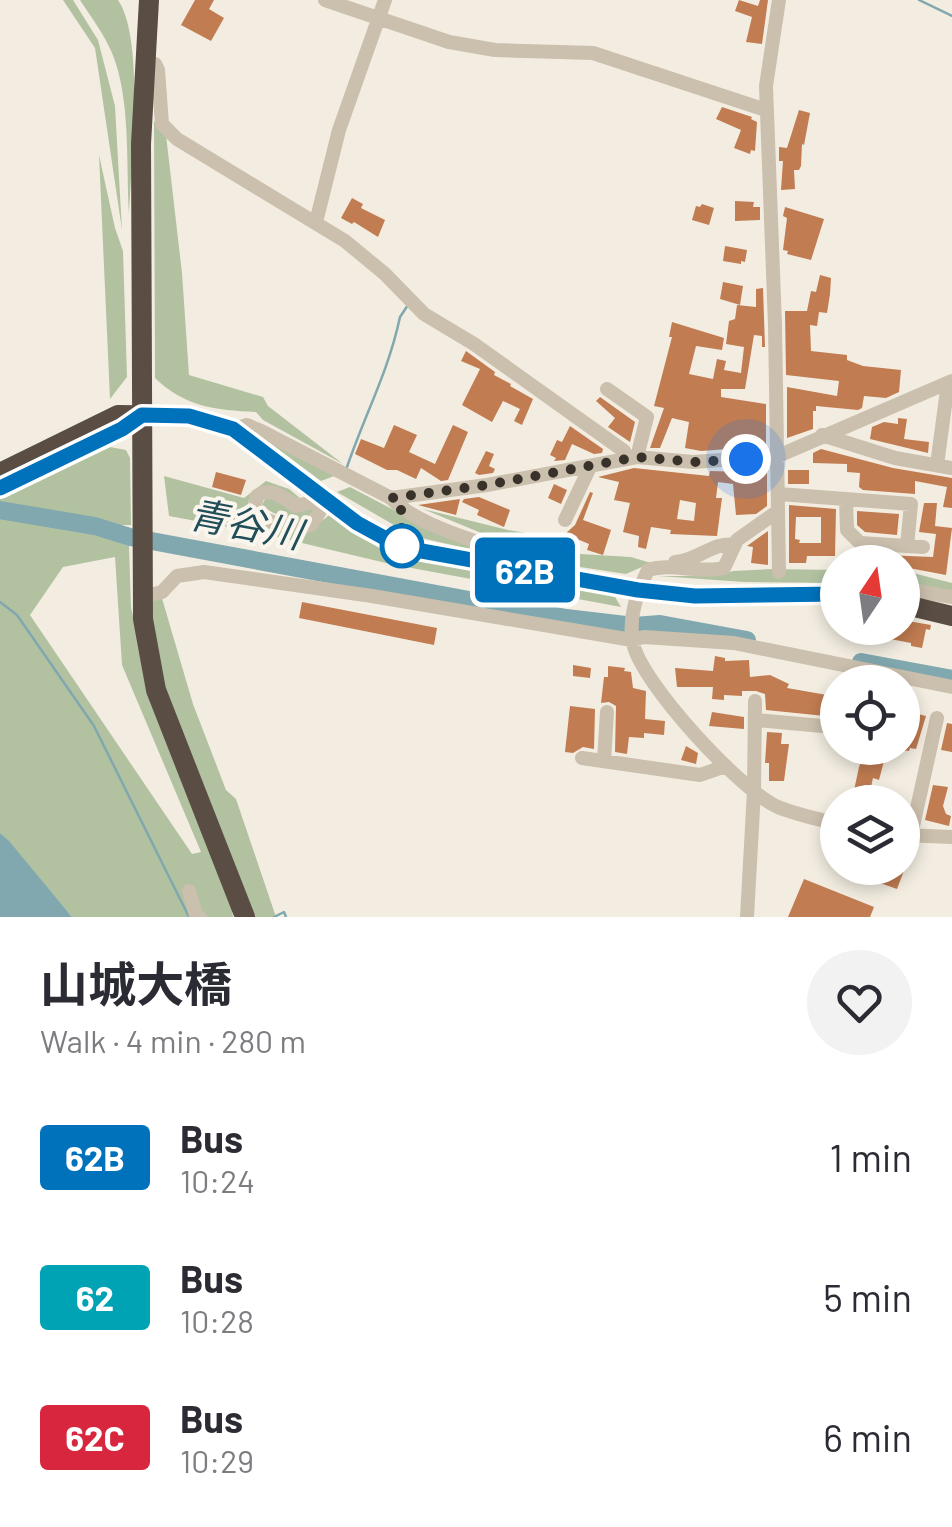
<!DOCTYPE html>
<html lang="en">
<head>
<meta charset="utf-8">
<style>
  :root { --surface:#fff; --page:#f2f2f3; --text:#2b2b33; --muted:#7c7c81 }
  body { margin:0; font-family:Barlow,"Noto Sans JP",sans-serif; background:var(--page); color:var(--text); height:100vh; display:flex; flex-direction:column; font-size:38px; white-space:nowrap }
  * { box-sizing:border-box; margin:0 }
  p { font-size:32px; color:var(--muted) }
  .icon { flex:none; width:55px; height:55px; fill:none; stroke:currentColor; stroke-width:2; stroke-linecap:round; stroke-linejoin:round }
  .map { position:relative; height:917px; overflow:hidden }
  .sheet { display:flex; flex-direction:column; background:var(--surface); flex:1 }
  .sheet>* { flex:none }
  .badge { padding:0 20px; border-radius:8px; font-size:35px; line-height:65px }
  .needle { width:65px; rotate:13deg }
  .buttons { position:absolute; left:820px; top:545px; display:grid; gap:20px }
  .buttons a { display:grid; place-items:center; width:100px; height:100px; border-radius:50%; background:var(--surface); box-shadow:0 5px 15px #0003; font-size:50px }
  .you { position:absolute; width:50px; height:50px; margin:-25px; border:8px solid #fff; border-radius:50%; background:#1a73e8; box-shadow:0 0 0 15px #1a73e833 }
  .map>.badge { position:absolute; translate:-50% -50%; box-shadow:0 0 0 5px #fff }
  .round { display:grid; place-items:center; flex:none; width:105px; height:105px; border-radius:52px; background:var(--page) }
  .summary { display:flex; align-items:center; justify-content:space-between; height:170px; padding:0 40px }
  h1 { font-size:48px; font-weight:700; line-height:75px }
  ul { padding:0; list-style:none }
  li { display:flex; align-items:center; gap:30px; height:140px; padding:0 40px }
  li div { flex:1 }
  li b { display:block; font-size:38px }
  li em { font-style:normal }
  li .badge { min-width:110px; font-weight:700; text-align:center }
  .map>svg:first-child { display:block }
</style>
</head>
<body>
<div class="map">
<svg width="952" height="917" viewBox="0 0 952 917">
  <rect width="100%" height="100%" fill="#f3ede1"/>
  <!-- green -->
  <path fill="#b2c2a1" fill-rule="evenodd" d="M63,0H73L98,40L115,106L122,230L95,48Z
    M80,0H118C145,39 131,165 129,215C126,166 131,98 112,53C104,34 91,17 80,0Z
    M154,121L166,135L182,273L189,375L263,397L268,406L343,464L263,420L256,412C215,410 185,407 155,378Z
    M99,155L115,228L123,251L127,377L110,399Z
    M255,432L334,476L321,481Z
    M110,447L126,450L130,458L131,525H123L115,541L129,546L131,607L151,699L231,901L233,917H72L0,833V499ZM115,557L122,665L201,852L192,854L30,615L63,567Z
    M164,476L244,498L266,481L289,489L301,499L256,491L249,500L247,510L256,527C283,528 310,535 330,514L474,566L615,597L621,607L390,564L260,533L169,516Z
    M350,487L430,529L530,563L413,536L337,492Z
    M268,494L314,503L313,518C298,523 273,516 262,505Z
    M423,509L508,530L572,540L580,554L631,557L651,563L626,574L567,565L560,558L486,535Z
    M772,569L837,570L838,583L744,582L658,576H717L733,571Z
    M913,573L952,583V591L903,585L902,574Z
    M161,595L193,704L226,790L236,799L276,917H255L162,684L147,599Z"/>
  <!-- water -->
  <path fill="#81a7af" d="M0,833L9,841L72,917H0Z"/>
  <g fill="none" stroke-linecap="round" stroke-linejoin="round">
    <!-- stream -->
    <path stroke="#81a7af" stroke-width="2.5" d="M919,0L952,16
      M347,467C365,414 388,373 400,317L408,305
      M0,602L17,615L94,726L189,917
      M274,917L284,912L286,917"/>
    <!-- river -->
    <path stroke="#81a7af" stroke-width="18" d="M0,510L95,526L130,537L566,618L634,626L660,624L747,640
      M861,662L952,679"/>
  </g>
  <!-- building -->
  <path fill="#c17c51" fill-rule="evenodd" d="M195,0H214L209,9L224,18L211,41L181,25Z
    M739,0L758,6L760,0H768L762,44L746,42L752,17L735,11Z
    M722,107L752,117L751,119L757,122L755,151L751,150L750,154L734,148L741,130L716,119Z
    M799,110L810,113L804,145L802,144L801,166L799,170H794L795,189L781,190L783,161H779V147L787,148Z
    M352,198L363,204L361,208L385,220L378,237L354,222L352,224L341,218Z
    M735,201L754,202L753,207H760V220L735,221Z
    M702,204L714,208L709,225L692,220L696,206L700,207Z
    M785,207L824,219L811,260L787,254L788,251L783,250L787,218L783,216Z
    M725,246L747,250L745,262L741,261V264L723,261Z
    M820,275L831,278L830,294L827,313L819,312L817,326L810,325L811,351L847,355V360L863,366L901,370L899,392L886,398L864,396L862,408L858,410L816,406V411H813V429L787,438V387L837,396L839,381L786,375L785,311H807L811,291L816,292Z
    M723,282L743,286L740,305L720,299Z
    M763,288L765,347H762V336L754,335L745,389H721V397L766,404V446L701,451L685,448L689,422L672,418L660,448H650L664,408L654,406L672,337H669L672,322L724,338L722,350L696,346L689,374L713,379L717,359L726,361L724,370L741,373L744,347L726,344L729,321L735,319L737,305L756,307V289Z
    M466,351L495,372L494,375L511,384L510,386L533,399L522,425L514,421L520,409L503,401L492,422L462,405L480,369L461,361Z
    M600,397L635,422L630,442L608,427L615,418L596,401Z
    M898,418L907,419L904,439L929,442L928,453L870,439L872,427L884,422L898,424Z
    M394,425L417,435L409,452L435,464L453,425L468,432L448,480L441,481L421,468L416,479L397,470H387L355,454L361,439L384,448Z
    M570,426L603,449L602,453L594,454L572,444L565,460L554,461L556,458L550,455L557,440L562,442Z
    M821,449L893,468L952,478V508L943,507L947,487L915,481V494L863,490L859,487L860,473L847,472V464L813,463V453Z
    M486,451L494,454L489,466L495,469L493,473L479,475L475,473Z
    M767,467V506L756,514L736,515L733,484L718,482L716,498H722L717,536L670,534L671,530L651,527L646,549L638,547L639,536L623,532L630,503L614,500L619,482L598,477L634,468L709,476L710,471L745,472L746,469ZM680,500L696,503L694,521L677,519Z
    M788,470H809V484H788Z
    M216,472L246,480L241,495L212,487Z
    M554,484L567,490L561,504L548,498Z
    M590,492L593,493L583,520L611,530L603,555L587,550L589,544L565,534L575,525Z
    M479,497L510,510L504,527L477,515L479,510L462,502L464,499Z
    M460,499L456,515L418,505Z
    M924,503H937L935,526L952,528L946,575L909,568V564L902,562H852L851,549L859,554L933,557L936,534L919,532Z
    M789,505L836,509L835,556H807L806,563H789ZM796,517H821V543H799L800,540L795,539Z
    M857,511L899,514L897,535L865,532L857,525Z
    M768,531V565L751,563L753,547L747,546Z
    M302,602L437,628L434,645L299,618Z
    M902,620L931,625L930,630L926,629L922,648L911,646V643L869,635L870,628H902Z
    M715,656L725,658V661L749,660L750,677L770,675L789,684L787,688L827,695L825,716L766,710L765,694L756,691H742V696L724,695V700L712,699L713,687H677L675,668L713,671Z
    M573,665L591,668L590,678L573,676Z
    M608,666L625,668L624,671L631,672L633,688L646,691L645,719L665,721L664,735L644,733V738L629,737L627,754L615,752L616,706L609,702L601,703L604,677H608Z
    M570,706L595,709L594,749L583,747L573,753L565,752Z
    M902,710L926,716L916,749L910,748L909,751L902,750L907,723L902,722Z
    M712,712L744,717V729L709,726Z
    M947,723L952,724V752L941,750Z
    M767,732L782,733L781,744H789L784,781H769V763H765Z
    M686,746L698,753L696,764L681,760Z
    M871,748H880L876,759L884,761L879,780L873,778L871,787L864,785L862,797L853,795L859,767L865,751L870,753Z
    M933,785L948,787L943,806L946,814L951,816L949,826L925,820Z
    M866,868H905L897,889L863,877Z
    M804,879L874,907L870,917H788Z"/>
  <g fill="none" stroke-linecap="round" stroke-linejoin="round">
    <!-- minor -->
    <path stroke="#cbbfad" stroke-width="14" d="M325,0L449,42L495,50L593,53L766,110
      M147,63L155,64L158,70L162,124L177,139L345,241L385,274L424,314L474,344L624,451L627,458
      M316,222L339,130L385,0
      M607,389L647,417L637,457
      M233,429L247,425L261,431L391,498C419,529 505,550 546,563L553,575
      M822,435L895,458L952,468
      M937,465L948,383
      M779,494L911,504L907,546
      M391,498L487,485L637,457L693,462L778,456L952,381
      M846,500L847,530L860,543L923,547
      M309,503L296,506C283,498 271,486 257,496L254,512C266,523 294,529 311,525L326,502
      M778,511L737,540L724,568C699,574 672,562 648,570C637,593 628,617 633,643C641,683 741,791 778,807C797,815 818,819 838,824
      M565,520L590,467
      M675,562C698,561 713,541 735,545
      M779,572L775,325L766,86L779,0
      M902,592L918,591L952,597
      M142,597L162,592L177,576L204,572L372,596L632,640L644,637L734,643L952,687
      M756,720L822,726
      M582,758L700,775L726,766
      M604,761L607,712
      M903,835L952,837
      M911,835L937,718
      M189,891L196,915L200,917
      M747,917L754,791L755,701"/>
    <!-- highway -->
    <path stroke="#5a4d43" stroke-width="20" d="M149,0L141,144L143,619L156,690L245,917
      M0,473L118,415L189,416L233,429L357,523L389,541L416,550L638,590L695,596L838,594
      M0,488L122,429L141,415
      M902,604L952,616"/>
  </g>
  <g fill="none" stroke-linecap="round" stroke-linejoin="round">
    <!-- line casing -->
    <g stroke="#fff" stroke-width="22">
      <path id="line" d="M0,488L122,429L142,415L189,416L233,429L357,523L390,541L416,550L638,590L695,596L838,594"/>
    </g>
    <!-- line -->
    <use href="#line" stroke="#0072bc" stroke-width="15"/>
    <!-- walk -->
    <path stroke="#39322b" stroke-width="10" stroke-dasharray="0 18" d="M402,546L401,509L391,498L487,485L637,457L694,462L746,459"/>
  </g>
  <!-- markers -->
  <circle fill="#fff" stroke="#0072bc" stroke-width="5" cx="402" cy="546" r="20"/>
  <g text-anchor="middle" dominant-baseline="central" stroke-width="8" stroke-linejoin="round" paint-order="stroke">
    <!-- water labels -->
    <g font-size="38" font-style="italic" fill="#224e5a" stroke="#faf6ee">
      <text transform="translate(246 523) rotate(11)">青谷川</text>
    </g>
  </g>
</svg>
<div class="buttons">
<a><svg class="needle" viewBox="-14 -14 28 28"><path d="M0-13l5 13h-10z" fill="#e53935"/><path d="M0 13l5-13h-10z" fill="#7c7c81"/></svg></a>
<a><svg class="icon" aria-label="locate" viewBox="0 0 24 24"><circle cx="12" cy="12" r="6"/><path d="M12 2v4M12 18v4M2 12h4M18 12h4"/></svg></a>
<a><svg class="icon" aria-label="layers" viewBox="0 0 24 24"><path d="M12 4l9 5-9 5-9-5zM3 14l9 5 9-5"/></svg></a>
</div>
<div class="you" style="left:746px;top:459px"></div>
<b class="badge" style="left:525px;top:570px;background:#0072bc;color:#fff">62B</b>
</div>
<section class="sheet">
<div class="summary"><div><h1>山城大橋</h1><p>Walk · 4 min · 280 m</p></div><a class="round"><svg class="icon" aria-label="heart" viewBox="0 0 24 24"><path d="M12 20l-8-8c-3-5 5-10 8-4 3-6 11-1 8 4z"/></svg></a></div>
<ul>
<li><span class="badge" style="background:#0072bc;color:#fff">62B</span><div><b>Bus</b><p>10:24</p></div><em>1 min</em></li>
<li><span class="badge" style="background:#00a3b4;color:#fff">62</span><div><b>Bus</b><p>10:28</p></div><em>5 min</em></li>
<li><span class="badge" style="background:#d7263d;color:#fff">62C</span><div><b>Bus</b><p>10:29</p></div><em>6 min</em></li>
</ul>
</section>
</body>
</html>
